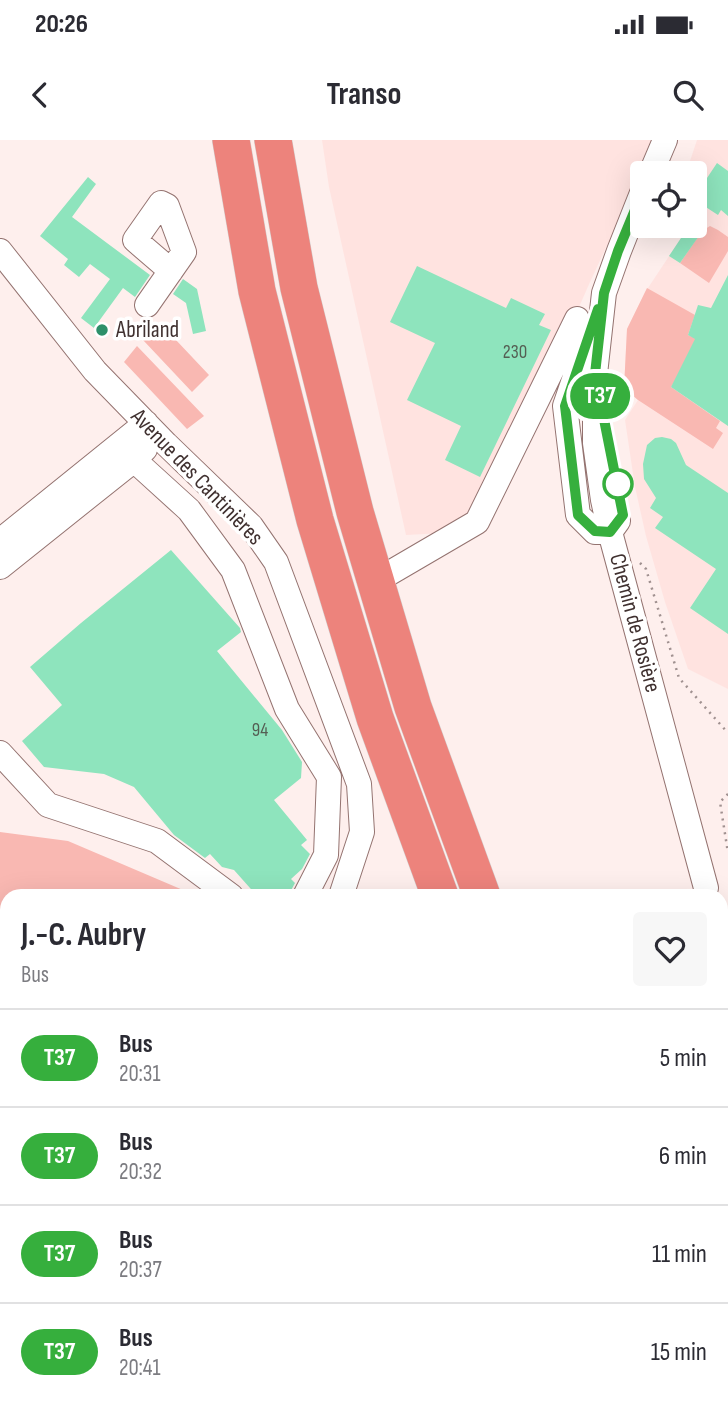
<!DOCTYPE html>
<html lang="en">
<head>
<meta charset="utf-8">
<style>
  :root { --surface:#fff; --page:#f7f7f7; --text:#2b2b33; --muted:#7c7c81; --line:#e1e1e2 }
  body { margin:0; font-family:"Sofia Sans Condensed",sans-serif; background:var(--page); color:var(--text); height:100vh; display:flex; flex-direction:column; font-size:26px; white-space:nowrap }
  * { box-sizing:border-box; margin:0 }
  p { font-size:23px; color:var(--muted) }
  .icon { flex:none; width:38px; height:38px; fill:none; stroke:currentColor; stroke-width:2; stroke-linecap:round; stroke-linejoin:round }
  .map { position:relative; flex:1; overflow:hidden }
  .panel { position:absolute; left:0px; top:749px; width:728px; height:525px; display:flex; flex-direction:column; background:var(--surface); border-radius:21px 21px 0 0; box-shadow:0 7px 28px #0002 }
  .panel>* { flex:none }
  .badge { padding:0 14px; border-radius:23px; font-size:24px; line-height:46px }
  .fabs { position:absolute; left:630px; top:21px; display:grid; gap:14px }
  .fabs a { display:grid; place-items:center; width:77px; height:77px; border-radius:7px; background:var(--surface); box-shadow:0 7px 28px #0002; font-size:35px }
  .map>.badge { position:absolute; translate:-50% -50%; box-shadow:0 0 0 4px #fff }
  .round { display:grid; place-items:center; flex:none; width:74px; height:74px; border-radius:7px; background:var(--page) }
  .head { display:flex; align-items:center; justify-content:space-between; height:119px; padding:0 21px }
  h1 { font-size:33px; font-weight:700; line-height:52px }
  ul { padding:0; list-style:none }
  li { display:flex; align-items:center; gap:21px; height:98px; padding:0 21px; border-top:2px solid var(--line) }
  li div { flex:1 }
  li b { display:block; font-size:26px }
  li em { font-style:normal }
  li .badge { min-width:77px; font-weight:700; text-align:center }
  .status { display:flex; justify-content:space-between; align-items:center; height:49px; padding:0 35px; background:var(--surface); direction:ltr }
  .status svg { height:19px; fill:currentColor }
  header { display:flex; justify-content:space-between; align-items:center; height:91px; padding:0 21px; background:var(--surface); font-size:32px; font-weight:700 }
  .map>svg:first-child { display:block }
</style>
</head>
<body>
<div class="status"><b>20:26</b><svg viewBox="0 0 49 12"><path d="M0 12V9h3v3zM5 12V6h3v6zM10 12V3h3v9zM15 12V0h3v12zM26 1h20v11H26zM47 4h2v5h-2z"/></svg></div>
<header><svg class="icon" aria-label="back" viewBox="0 0 24 24"><path d="M15 5l-7 7 7 7"/></svg>Transo<svg class="icon" aria-label="search" viewBox="0 0 24 24"><circle cx="10" cy="10" r="6"/><path d="M15 15l6 6"/></svg></header>
<div class="map">
<svg width="728" height="1274" viewBox="0 0 728 1274">
  <rect width="100%" height="100%" fill="#feefed"/>
  <!-- built -->
  <path fill="#ffe3e0" d="M322,0H656L590,142L481,391L406,395L329,47Z
    M697,0H728V549L688,529L665,462L646,396L635,347L625,280L638,260L624,248L627,189L646,151L689,86H695V33H686Z"/>
  <!-- green -->
  <path fill="#f9b8b2" d="M710,86L718,90L728,97V111L709,143L680,123L702,91Z
    M647,148L695,175L688,195L701,201L671,247L720,281L716,288L723,293L713,309L638,260L624,248L627,189Z
    M159,182L209,235L192,252L143,200Z
    M137,206L204,276L187,289L124,222Z
    M0,692L68,701L197,756H7V1078L0,1077Z
    M399,1267H566L582,1274H376Z"/>
  <g fill="none" stroke-linecap="round" stroke-linejoin="round">
    <!-- stream -->
    <path stroke="#e08e88" stroke-width="5" d="M0,1131L7,1132"/>
  </g>
  <!-- building -->
  <path fill="#8ee4bd" d="M717,23L728,31V76L721,70L718,75L695,60V56Z
    M88,37L96,44L72,77L150,135L135,157L123,148L94,188L81,178L110,139L90,124L79,137L64,125L68,119L40,96Z
    M689,86H706L680,123L669,116Z
    M417,126L506,168L511,158L545,174L539,185L551,190L480,337L445,320L461,286L407,260L435,203L390,182Z
    M728,135V286L671,247L695,199L688,195L698,165L711,168Z
    M183,139L197,149L206,191L193,194L186,163L173,154Z
    M662,297L671,299L676,303L686,325L728,353V494L690,468L716,429L655,388L663,377L650,368L656,358L644,339L643,324L647,305L655,298Z
    M171,410L240,488L241,492L217,511L282,590L302,622L301,638L274,660L307,700L301,705L310,714L302,729L291,739L295,743L288,756H257L234,730L222,727L210,714L205,718L174,695L134,647L104,634L44,627L22,601L62,565L30,527L81,483Z"/>
  <g fill="none" stroke-linecap="round" stroke-linejoin="round">
    <!-- minor casing -->
    <g stroke="#947370" stroke-width="26">
      <path id="minor" d="M651,33L665,0
        M642,53L619,111L604,153L595,234V303L603,360L610,392L706,748
        M0,111L95,231L166,304L251,386L276,422L359,644L362,692L341,756
        M147,165L184,112L167,66L161,63L135,100L171,131
        M590,193L565,266L578,375L595,392H610L618,381
        M134,320L189,370L233,430L287,569L329,637L326,715L305,756
        M0,401L146,283
        M0,427L134,320L145,309
        M376,441L477,382L577,179
        M0,613L48,665L157,701L231,756
        M721,820L728,825
        M721,877L728,872
        M171,1274L174,1267"/>
    </g>
    <!-- highway casing -->
    <g stroke="#d1cecd" stroke-width="38">
      <path id="highway" d="M231,0L257,151L315,380L375,578L440,756
        M273,0L299,148L355,372L413,567L482,756
        M721,1244L728,1255
        M680,1267L684,1274"/>
    </g>
    <!-- path -->
    <path stroke="#a09190" stroke-width="2.5" stroke-dasharray="2 5" stroke-linecap="butt" d="M640,423L646,429L679,538L728,593
      M728,654L720,662L728,713
      M721,900L728,903
      M0,1018L7,1020
      M0,1053L7,1054
      M0,1067L7,1069"/>
    <!-- minor -->
    <use href="#minor" stroke="#fff" stroke-width="24"/>
    <!-- highway -->
    <use href="#highway" stroke="#ed837c" stroke-width="37"/>
  </g>
  <g fill="none" stroke-linecap="round" stroke-linejoin="round">
    <!-- line casing -->
    <g stroke="#fff" stroke-width="16">
      <path id="line" d="M598,169L565,266L578,375L595,391L610,392L623,375L595,234L604,153L618,111L642,53"/>
    </g>
    <!-- line -->
    <use href="#line" stroke="#36af3d" stroke-width="10"/>
  </g>
  <!-- markers -->
  <circle fill="#2d906a" stroke="#fff" stroke-width="2.5" cx="102" cy="190" r="7"/>
  <circle fill="#fff" stroke="#36af3d" stroke-width="3.5" cx="618" cy="344" r="14"/>
  <g text-anchor="middle" dominant-baseline="central" stroke-width="7" stroke-linejoin="round" paint-order="stroke">
    <!-- number labels -->
    <g font-size="19" fill="#545e53">
      <text x="515" y="212">230</text>
      <text x="260" y="590">94</text>
    </g>
    <!-- poi labels -->
    <g font-size="23" fill="#403130" stroke="#fff" text-anchor="start">
      <text x="116" y="190">Abriland</text>
    </g>
    <!-- street labels -->
    <g font-size="23" fill="#403130" stroke="#fff">
      <text transform="translate(197 337) rotate(46)">Avenue des Cantinières</text>
      <text transform="translate(635 483) rotate(75)">Chemin de Rosière</text>
    </g>
  </g>
</svg>
<div class="fabs">
<a><svg class="icon" aria-label="locate" viewBox="0 0 24 24"><circle cx="12" cy="12" r="6"/><path d="M12 2v4M12 18v4M2 12h4M18 12h4"/></svg></a>
</div>
<b class="badge" style="left:600px;top:256px;background:#36af3d;color:#fff">T37</b>
<section class="panel">
<div class="head"><div><h1>J.-C. Aubry</h1><p>Bus</p></div><a class="round"><svg class="icon" aria-label="heart" viewBox="0 0 24 24"><path d="M12 20l-8-8c-3-5 5-10 8-4 3-6 11-1 8 4z"/></svg></a></div>
<ul>
<li><span class="badge" style="background:#36af3d;color:#fff">T37</span><div><b>Bus</b><p>20:31</p></div><em>5 min</em></li>
<li><span class="badge" style="background:#36af3d;color:#fff">T37</span><div><b>Bus</b><p>20:32</p></div><em>6 min</em></li>
<li><span class="badge" style="background:#36af3d;color:#fff">T37</span><div><b>Bus</b><p>20:37</p></div><em>11 min</em></li>
<li><span class="badge" style="background:#36af3d;color:#fff">T37</span><div><b>Bus</b><p>20:41</p></div><em>15 min</em></li>
</ul>
</section>
</div>
</body>
</html>
